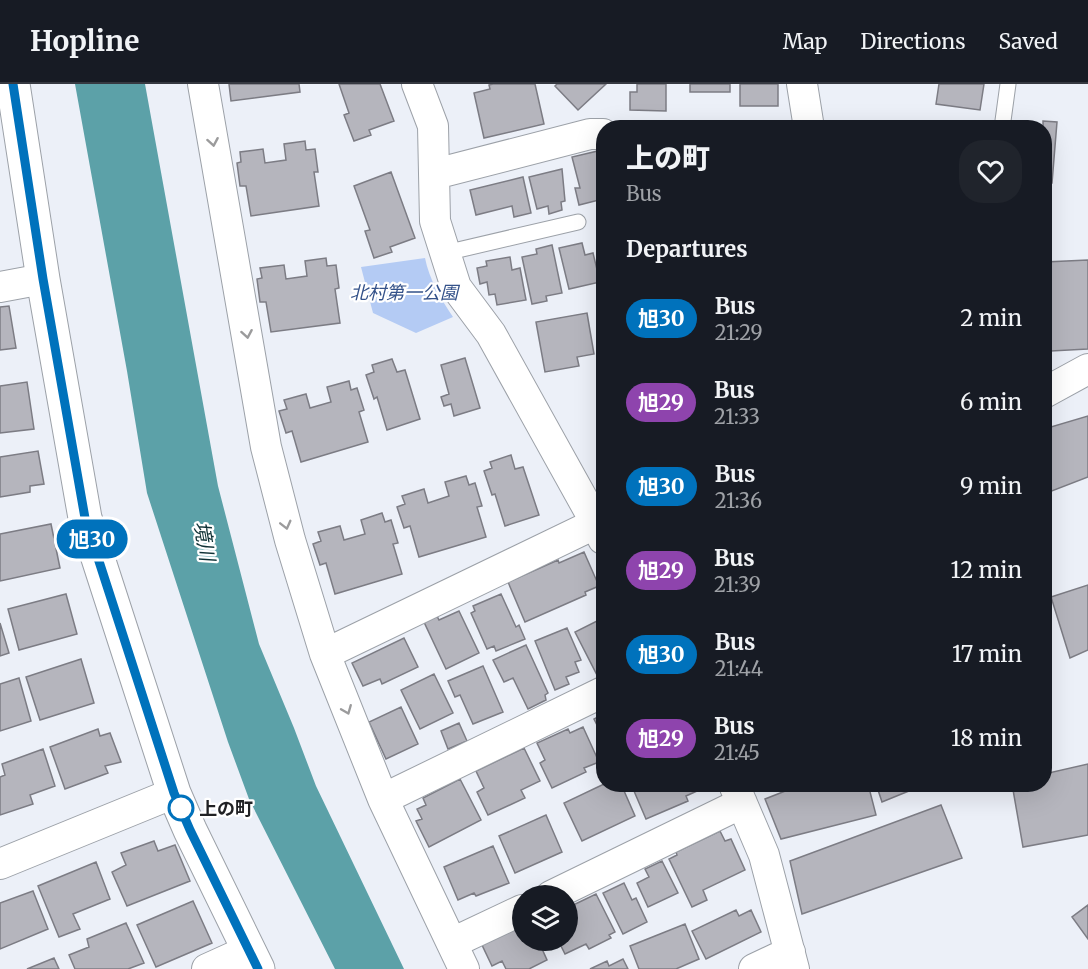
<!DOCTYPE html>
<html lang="en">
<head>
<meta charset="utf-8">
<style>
  :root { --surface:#171b24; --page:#20242c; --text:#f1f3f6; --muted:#9ea1a6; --line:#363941 }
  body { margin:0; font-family:Merriweather,"Noto Sans JP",serif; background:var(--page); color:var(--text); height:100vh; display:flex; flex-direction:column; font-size:22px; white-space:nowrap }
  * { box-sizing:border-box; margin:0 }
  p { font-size:20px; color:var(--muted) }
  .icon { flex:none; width:33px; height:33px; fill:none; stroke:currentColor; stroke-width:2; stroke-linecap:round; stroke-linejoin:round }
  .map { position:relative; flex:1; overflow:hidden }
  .details { position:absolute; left:596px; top:36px; width:456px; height:672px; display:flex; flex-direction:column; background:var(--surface); border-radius:24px; box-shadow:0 6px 24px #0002 }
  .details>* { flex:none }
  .badge { padding:0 12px; border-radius:20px; font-size:21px; line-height:39px }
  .buttons { position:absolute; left:512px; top:801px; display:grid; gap:12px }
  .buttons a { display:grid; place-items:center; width:66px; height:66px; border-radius:50%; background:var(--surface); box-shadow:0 6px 24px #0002; font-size:30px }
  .map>.badge { position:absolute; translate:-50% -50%; box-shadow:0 0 0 3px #fff }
  h2 { padding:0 30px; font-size:22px; line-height:54px }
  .round { display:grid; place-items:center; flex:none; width:63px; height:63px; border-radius:24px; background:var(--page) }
  .head { display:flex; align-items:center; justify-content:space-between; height:102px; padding:0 30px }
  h1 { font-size:28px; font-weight:800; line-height:45px }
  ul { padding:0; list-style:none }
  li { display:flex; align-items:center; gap:18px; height:84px; padding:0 30px }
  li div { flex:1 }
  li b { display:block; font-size:22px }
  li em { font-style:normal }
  li .badge { min-width:66px; font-weight:700; text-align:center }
  header { display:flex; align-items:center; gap:36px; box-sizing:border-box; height:84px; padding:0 30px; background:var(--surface); border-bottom:2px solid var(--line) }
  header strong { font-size:28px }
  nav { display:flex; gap:33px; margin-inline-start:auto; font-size:21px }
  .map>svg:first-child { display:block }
</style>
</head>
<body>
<header>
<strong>Hopline</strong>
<nav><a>Map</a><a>Directions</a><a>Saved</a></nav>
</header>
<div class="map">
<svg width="1088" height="885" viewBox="0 0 1088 885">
  <rect width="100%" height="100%" fill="#ecf0f8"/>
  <!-- green -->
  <path fill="#b4cbf4" d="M425,174C429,195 441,215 453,233L416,249L373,229L361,183Z"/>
  <!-- water -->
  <path fill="#5ca1a8" d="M75,0H145L218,402L259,560L294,644L316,702L404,885H335L249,715L228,658L147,409L127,287Z"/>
  <!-- building -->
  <path fill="#b5b5bd" stroke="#7c7c84" stroke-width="1.5" d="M229,0H299L300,8L231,17Z
    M339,0H380L394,37L369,46L371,51L354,57L344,31L349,29Z
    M493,0H535L544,40L484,54L474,9L490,5L489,1Z
    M557,0H606L578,26L555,2Z
    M637,0H666V27L630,26V8H637Z
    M690,0H730V8H690Z
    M740,0H778V22H740Z
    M939,0H984L980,26L936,20Z
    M1043,37L1057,38L1052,99H1044Z
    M305,57L306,66L315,65L318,88H314L319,122L251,132L246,102H240L237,79L241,78L240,68L263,65L265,79L286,76L284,60Z
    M602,66L603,71V115L579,121L575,104H580L572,73Z
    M562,85L565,117L561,118L562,126L549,130L548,122L537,125L529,93Z
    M391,88L415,154L390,163L392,168L374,174L365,147L370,146L354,102Z
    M523,93L531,129L514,133L512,122L476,131L470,106Z
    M582,159L585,171L593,169L600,198L569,205L559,164Z
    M552,161L562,209L546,212L547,217L532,220L522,173L537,170L536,165Z
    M510,173L512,186L520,184L526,216L497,221L495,210L489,211L487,198L480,200L477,184L487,182L486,177Z
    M326,174L327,182L336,181L339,204L335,205L340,239L271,248L266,218H260L257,195L262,194L260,184L284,181L286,195L307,192L305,177Z
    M1088,176V265L1051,267L1045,178Z
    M9,222L16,264L0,266V223Z
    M587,229L594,270L577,273L579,282L545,288L536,238Z
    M598,234H603V275Z
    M465,274L480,324L454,332L451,320L444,322L441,313L449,310L441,281Z
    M392,275L397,288L405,286L420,335L387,346L377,313L374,315L366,291L374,288L372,281Z
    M349,297L351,306L357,304L364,326L359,328L368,358L301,378L292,347L286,349L279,327L287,325L284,316L306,310L310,324L331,318L327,303Z
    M27,298L34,345L0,349V302Z
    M1088,332V393L1044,410V345Z
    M38,367L44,400L30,402V408L0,413V373Z
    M511,371L515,385L523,383L539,431L505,442L495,410L492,411L484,387L492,384L490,378Z
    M466,392L469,401L475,399L482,422L477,423L486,453L419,473L410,442L404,444L397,423L405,420L402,412L424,405L428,419L449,412L445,398Z
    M382,429L385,438L391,436L398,459L393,460L402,490L335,510L326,479L320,481L313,460L321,457L318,448L340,442L344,456L365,450L361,436Z
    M51,440L60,484L0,497V450Z
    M584,468L599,502L585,508L586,511L525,538L508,498L558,476L559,479Z
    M1088,501V566L1070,574L1051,513Z
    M66,510L77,550L19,566L8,525Z
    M501,510L516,543L519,541L525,555L496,567L494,562L487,565L471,529L475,527L473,522Z
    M459,527L479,569L446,585L424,538L437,532L439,536Z
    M603,534V591L598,593L575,548Z
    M0,539L9,569L0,572Z
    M567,544L581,576L575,578L579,588L566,593L569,600L555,606L535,557Z
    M404,554L418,583L382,600L380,595L363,602L352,579Z
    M526,561L548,609L545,611L546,616L528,625L513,594L504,598L493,576Z
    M81,575L94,619L40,636L26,593Z
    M483,582L503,628L473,640L460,611L455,613L448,597Z
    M434,590L453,629L420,645L401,606Z
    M19,594L31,637L0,647V600Z
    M401,623L418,660L386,675L369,638Z
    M603,630V653L594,635Z
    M459,639L467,657L448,665L441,647Z
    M583,643L599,678L584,684L586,688L552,704L540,679L545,676L537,659L568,645L570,649Z
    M98,645L100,652L110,649L121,678L105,682L108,689L65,705L50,663Z
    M524,664L540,697L521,706L525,714L488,731L477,708L484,704L476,687Z
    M43,665L55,702L30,711L33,720L0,731V693L5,691L2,680Z
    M1088,680V751L1023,763L1012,700H1044V690Z
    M460,695L481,736L429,763L416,737L422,735L417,725L426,721L423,714Z
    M604,700H621L635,732L582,757L564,719Z
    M631,700H702L704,704L686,712L688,717L646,735Z
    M803,700H868L876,731L781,755L765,715Z
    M876,700H920L921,702L882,718Z
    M941,721L962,774L802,830L790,777Z
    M546,731L562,768L515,789L499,752Z
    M720,747L725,757L731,755L745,786L703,806L707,816L692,823L669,775L677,771L676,768Z
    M154,757L158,767L175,761L190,797L127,822L112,788L126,781L121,769Z
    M493,762L509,799L476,812L474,809L458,816L444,783Z
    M662,777L678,809L648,823L637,799L649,793L645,785Z
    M96,778L110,815L73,830L80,845L59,853L38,802Z
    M624,799L632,816L636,814L647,838L623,850L603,809Z
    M33,807L48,845L0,865V819Z
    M596,810L615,848L609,851L611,854L589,865L586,860L565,870L558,856H567V824Z
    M193,817L212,859L156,883L137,841Z
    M1088,821V855L1072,833Z
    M736,826L739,832L751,826L761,848L706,875L692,847Z
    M126,839L144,879L128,885H75L69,871L89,863L87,855Z
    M685,840L699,875L676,885H639L630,862Z
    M522,842V856H538L547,876L529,885H506L502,877L492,882L482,861Z
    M54,874L59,885H27Z
    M623,875L628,885H590L607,877L609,882Z"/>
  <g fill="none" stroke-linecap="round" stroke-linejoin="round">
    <!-- lane casing -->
    <g stroke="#9ca1a8" stroke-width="17">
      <path id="lane" d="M1002,44L1008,0
        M445,169L578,138"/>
    </g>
    <!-- street casing -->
    <g stroke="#9ca1a8" stroke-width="32">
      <path id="street" d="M203,0L266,363L290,456L325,570L383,715L464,885
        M417,0L433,42L435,137L456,203L491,250L596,439L603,455
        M802,0L809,44
        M435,90L590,50H603
        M0,203L43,195
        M1044,309L1088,285
        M325,570L603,436
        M735,703L764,771L794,885
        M383,715L603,608
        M0,780L174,709
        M551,812L742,719
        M452,859L522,826
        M207,885L249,866
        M754,885L790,868"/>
    </g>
    <!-- secondary casing -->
    <g stroke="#9ca1a8" stroke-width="35">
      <path id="secondary" d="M13,0L43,195L85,434L174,709L190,746L258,885"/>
    </g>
    <!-- lane -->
    <use href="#lane" stroke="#fff" stroke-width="15"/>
    <!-- street -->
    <use href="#street" stroke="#fff" stroke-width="30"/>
    <!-- secondary -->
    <use href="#secondary" stroke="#fff" stroke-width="33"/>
  </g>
  <!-- one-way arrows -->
  <defs><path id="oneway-chevron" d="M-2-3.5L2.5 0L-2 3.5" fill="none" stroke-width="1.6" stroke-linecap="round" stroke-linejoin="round" transform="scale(1.5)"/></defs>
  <g stroke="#9b9b9c">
    <use href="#oneway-chevron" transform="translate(213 58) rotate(80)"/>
    <use href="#oneway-chevron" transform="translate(247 250) rotate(80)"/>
    <use href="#oneway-chevron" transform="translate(286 441) rotate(76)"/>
    <use href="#oneway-chevron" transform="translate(347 626) rotate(68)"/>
  </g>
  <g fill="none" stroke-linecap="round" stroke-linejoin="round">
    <!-- line casing -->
    <g stroke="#fff" stroke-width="14">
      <path id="line" d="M13,0L43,195L85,434L174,709L190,746L258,885"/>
    </g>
    <!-- line -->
    <use href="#line" stroke="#0072bc" stroke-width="9"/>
  </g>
  <!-- markers -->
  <circle fill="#fff" stroke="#0072bc" stroke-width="3" cx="181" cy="724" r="12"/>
  <g text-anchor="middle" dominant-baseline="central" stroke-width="4.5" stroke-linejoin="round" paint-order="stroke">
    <!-- park labels -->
    <g font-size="18" font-style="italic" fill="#34528a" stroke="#fff">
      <text x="404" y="208">北村第一公園</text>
    </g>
    <!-- stop labels -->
    <g font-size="18" font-weight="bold" fill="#202124" stroke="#fff" text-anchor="start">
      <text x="199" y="724">上の町</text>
    </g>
    <!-- water labels -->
    <g font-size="20" font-style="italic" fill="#103236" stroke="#fff">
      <text transform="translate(205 457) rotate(80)">境川</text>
    </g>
  </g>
</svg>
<div class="buttons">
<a><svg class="icon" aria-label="layers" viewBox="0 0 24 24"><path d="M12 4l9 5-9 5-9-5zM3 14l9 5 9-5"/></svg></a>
</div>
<b class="badge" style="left:92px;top:455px;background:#0072bc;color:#fff">旭30</b>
<section class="details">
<div class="head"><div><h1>上の町</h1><p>Bus</p></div><a class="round"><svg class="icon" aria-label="heart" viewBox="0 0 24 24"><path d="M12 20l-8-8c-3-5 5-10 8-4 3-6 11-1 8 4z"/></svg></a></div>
<h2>Departures</h2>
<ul>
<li><span class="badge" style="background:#0072bc;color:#fff">旭30</span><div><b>Bus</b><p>21:29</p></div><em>2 min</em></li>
<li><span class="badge" style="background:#8e44ad;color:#fff">旭29</span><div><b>Bus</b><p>21:33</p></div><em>6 min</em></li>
<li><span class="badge" style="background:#0072bc;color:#fff">旭30</span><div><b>Bus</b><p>21:36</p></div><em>9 min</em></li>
<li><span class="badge" style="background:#8e44ad;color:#fff">旭29</span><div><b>Bus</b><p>21:39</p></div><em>12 min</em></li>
<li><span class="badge" style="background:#0072bc;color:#fff">旭30</span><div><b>Bus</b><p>21:44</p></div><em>17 min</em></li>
<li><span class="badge" style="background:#8e44ad;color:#fff">旭29</span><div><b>Bus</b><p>21:45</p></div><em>18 min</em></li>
</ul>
</section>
</div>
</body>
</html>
